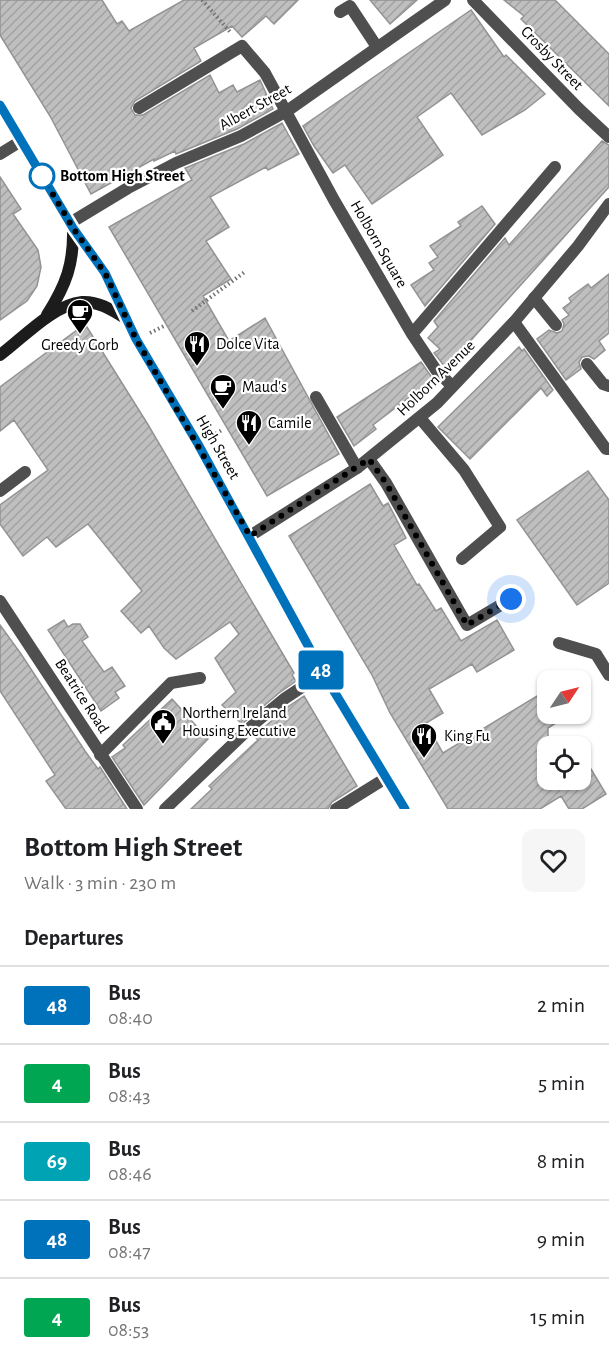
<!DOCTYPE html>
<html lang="en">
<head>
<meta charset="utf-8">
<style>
  :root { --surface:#fff; --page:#f6f6f6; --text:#202124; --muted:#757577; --line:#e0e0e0 }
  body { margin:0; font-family:"Alegreya Sans",sans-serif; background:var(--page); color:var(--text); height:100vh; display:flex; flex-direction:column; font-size:22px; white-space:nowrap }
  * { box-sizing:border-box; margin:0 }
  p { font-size:20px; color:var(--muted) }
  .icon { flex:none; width:33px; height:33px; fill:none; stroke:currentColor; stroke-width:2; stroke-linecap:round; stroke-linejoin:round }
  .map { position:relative; height:809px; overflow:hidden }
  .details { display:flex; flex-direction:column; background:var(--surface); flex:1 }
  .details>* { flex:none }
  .badge { padding:0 12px; border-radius:4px; font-size:21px; line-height:39px }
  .needle { width:39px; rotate:55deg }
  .fabs { position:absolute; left:537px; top:670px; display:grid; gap:12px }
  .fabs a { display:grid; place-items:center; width:54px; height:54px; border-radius:12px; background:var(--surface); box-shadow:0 2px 4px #0004; font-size:30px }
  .you { position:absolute; width:30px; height:30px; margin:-15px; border:4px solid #fff; border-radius:50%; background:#1a73e8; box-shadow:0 0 0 9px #1a73e833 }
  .map>.badge { position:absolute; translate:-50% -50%; box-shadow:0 0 0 3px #fff }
  h2 { padding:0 24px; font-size:22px; line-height:54px }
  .round { display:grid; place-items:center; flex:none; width:63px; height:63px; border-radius:12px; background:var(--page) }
  .headline { display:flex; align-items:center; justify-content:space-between; height:102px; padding:0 24px }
  h1 { font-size:28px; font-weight:700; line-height:45px }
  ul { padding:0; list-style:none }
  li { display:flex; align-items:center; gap:18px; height:78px; padding:0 24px; border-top:2px solid var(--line) }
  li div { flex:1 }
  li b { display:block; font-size:22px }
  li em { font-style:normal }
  li .badge { min-width:66px; font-weight:700; text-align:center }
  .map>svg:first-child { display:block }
</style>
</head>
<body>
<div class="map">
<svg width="609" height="809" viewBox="0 0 609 809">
  <defs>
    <pattern id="building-hatch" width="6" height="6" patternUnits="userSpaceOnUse" patternTransform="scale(1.5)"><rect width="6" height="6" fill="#bfbfbf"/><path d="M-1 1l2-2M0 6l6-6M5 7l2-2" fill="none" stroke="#a2a2a2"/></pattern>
  </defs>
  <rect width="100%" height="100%" fill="#fff"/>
  <!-- building -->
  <path fill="url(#building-hatch)" stroke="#939393" stroke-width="1.5" d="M0,0H102L117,24L122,21L129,31L184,0H298L274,24L266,16L242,37L232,26L194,48L201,61L135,101L131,108L135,115H143L210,75L219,93L233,85L237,92L260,80L273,109L237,129L176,154L175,151L154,161V159L91,194L50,116L0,35Z
    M370,0H417L390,24Z
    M504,0H555L609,54V106L521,19L524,16Z
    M471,10L504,57L506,55L545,94L525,110L482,135L451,93L417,117L443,155L372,204L345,165L333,173L314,146L303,126Z
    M282,123L299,154L268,170L266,167L210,197L229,227L206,241L231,279L203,296L229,341L265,318L339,454L267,496L109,227L192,180L185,168L244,144Z
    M602,141L609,145V187L446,368L434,353L440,349L428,338L438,327L434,321L505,238L509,245Z
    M0,177L21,209L13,214L38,250L41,267L37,286L27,301L0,320Z
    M482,206L495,224L425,306L411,285L434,270L429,263L438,257L430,246L461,226L458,222Z
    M609,274V333L599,341L605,350L594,359L589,356L582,357L579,362L581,369L566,380L537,339L549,330L557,333L562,331L564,324L562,320L569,315L563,308L571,302L569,298L588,284L591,288Z
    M85,324L147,423L294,673L292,675L296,681L279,693L242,724L222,705L236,692L215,658L239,634L230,622L176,659L164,648L149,626L141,633L121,611L142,591L88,524L56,547L47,537L23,556L0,524V505L48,470L14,420L0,431V387Z
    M519,347L522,351L524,349L553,390L547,396L541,388L470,459L438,427Z
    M421,362L433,379L373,425L376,429L354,446L337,417Z
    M588,471L609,500V583L577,605L517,520Z
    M370,484L383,506L388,503L406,538L394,545L417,585L419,584L436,611L441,608L461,641L497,620L514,650L477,672L472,664L429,689L443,713L426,723L443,753L537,696L545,709L548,707V714H570L548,728V780H580V775L591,769L606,794L582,809H569L561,796L540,809H448L390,713L372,675L289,536Z
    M64,620L68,627L73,624H80L88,637L82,641L104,672L112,667L125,686L115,692L119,698L101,711L48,630Z
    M0,625L21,654L85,751L98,769L100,767L127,809H66L46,781L55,775L0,691Z
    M304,696L357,786L332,802L328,809H191L212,789L209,786L258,740L254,736L289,706Z
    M172,699L208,739L144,805L112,757L125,748L123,745Z"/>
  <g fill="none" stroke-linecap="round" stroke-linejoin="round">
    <!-- path -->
    <path stroke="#717171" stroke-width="4" stroke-dasharray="1.5 3" stroke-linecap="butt" d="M202,0L231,33
      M192,311L246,271
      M150,333L166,325
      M212,436L222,430"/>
    <!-- lane -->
    <path stroke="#4f4f4f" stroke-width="12" d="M340,12L350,6L377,47
      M139,108L242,46L265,73L334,200L412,334L436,370L452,386
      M0,154L21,141
      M534,298L556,325
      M514,322L606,449H609
      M412,334L555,167
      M587,364L603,384L609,386
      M316,397L357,468
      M420,418L464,470L500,527L462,559
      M369,459L386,483L467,625L511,599
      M0,491L25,472
      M559,643L596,654L609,675
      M100,755L171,683L200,678"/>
    <!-- street -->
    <path stroke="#4f4f4f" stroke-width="12" d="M473,0L579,109L609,137
      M70,223L128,188L176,163L241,136L287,111L445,0
      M250,536L357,468L437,403L514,322L578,246L609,204
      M0,601L137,809
      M165,809L255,723L284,699L323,673
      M336,809L386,778"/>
    <!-- secondary -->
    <path stroke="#1c1c1c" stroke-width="12" d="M0,105L73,228L105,273L136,339L198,444L323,673L405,809
      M47,315C66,285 74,264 73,228
      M0,355C23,338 53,305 82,302C98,301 112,310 125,318"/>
  </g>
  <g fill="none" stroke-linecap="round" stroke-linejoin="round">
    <!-- line casing -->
    <g stroke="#fff" stroke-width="14">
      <path id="line" d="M0,105L73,228L105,273L136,339L198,444L323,673L405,809"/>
    </g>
    <!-- line -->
    <use href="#line" stroke="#0072bc" stroke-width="9"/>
    <!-- walk -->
    <path stroke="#000" stroke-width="6" stroke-dasharray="0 10.8" d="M42,176L73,228L105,273L136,339L250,536L369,459L386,483L467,625L511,599"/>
  </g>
  <!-- icons -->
  <defs>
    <g id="cafe-pin" transform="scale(1.35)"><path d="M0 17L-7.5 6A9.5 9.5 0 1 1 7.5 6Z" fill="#000" stroke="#fff"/><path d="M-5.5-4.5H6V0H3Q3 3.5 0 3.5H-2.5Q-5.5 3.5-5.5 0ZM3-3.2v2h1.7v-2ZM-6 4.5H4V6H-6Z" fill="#fff"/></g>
    <g id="restaurant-pin" transform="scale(1.35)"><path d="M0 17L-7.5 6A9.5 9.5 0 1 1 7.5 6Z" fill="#000" stroke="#fff"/><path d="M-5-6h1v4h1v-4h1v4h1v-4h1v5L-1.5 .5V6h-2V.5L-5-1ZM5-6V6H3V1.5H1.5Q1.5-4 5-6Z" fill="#fff"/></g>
    <g id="civic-pin" transform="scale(1.35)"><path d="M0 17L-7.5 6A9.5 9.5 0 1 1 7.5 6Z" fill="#000" stroke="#fff"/><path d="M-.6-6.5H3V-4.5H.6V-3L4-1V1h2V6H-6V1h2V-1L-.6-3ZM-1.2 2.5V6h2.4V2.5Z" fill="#fff"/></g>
  </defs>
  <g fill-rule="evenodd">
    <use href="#cafe-pin" x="80" y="312"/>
    <use href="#restaurant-pin" x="197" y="344"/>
    <use href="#cafe-pin" x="223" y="387"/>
    <use href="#restaurant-pin" x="249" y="423"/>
    <use href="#civic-pin" x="163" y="722"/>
    <use href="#restaurant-pin" x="424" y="736"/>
  </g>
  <!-- markers -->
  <circle fill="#fff" stroke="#0072bc" stroke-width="3" cx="42" cy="176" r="12"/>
  <g text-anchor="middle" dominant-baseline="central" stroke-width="4.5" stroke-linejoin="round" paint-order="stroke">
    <!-- street labels -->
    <g font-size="16" fill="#000" stroke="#fff">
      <text transform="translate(552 58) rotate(46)">Crosby Street</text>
      <text transform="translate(255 107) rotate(-29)">Albert Street</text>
      <text transform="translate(379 244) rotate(60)">Holborn Square</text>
      <text transform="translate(436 378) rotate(-44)">Holborn Avenue</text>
      <text transform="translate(218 447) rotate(60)">High Street</text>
      <text transform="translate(82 696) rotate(57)">Beatrice Road</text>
    </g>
    <!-- stop labels -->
    <g font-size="16" font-weight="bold" fill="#000" stroke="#fff" text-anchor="start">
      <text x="60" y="176">Bottom High Street</text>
    </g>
    <!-- poi labels -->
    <g font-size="16" fill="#000" stroke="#fff" text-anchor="start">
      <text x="216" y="344">Dolce Vita</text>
      <text x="80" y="345" text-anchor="middle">Greedy Gorb</text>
      <text x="242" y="387">Maud's</text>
      <text x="268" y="423">Camile</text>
      <text x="182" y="713">Northern Ireland<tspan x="182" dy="18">Housing Executive</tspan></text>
      <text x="444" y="736">King Fu</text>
    </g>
  </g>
</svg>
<div class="fabs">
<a><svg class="needle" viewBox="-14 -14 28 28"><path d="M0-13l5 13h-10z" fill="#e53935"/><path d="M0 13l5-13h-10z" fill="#757577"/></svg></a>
<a><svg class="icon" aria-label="locate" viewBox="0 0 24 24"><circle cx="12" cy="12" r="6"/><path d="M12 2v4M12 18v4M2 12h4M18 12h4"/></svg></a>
</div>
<div class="you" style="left:511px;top:599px"></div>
<b class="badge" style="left:321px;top:670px;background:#0072bc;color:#fff">48</b>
</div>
<section class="details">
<div class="headline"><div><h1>Bottom High Street</h1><p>Walk · 3 min · 230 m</p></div><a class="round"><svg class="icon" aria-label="heart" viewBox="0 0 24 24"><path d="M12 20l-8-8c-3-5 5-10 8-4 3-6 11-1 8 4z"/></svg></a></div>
<h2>Departures</h2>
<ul>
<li><span class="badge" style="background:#0072bc;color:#fff">48</span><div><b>Bus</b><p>08:40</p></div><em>2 min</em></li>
<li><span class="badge" style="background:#00a651;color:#fff">4</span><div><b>Bus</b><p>08:43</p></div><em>5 min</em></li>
<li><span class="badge" style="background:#00a3b4;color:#fff">69</span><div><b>Bus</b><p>08:46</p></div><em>8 min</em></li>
<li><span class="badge" style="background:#0072bc;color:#fff">48</span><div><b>Bus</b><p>08:47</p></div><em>9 min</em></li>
<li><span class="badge" style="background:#00a651;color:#fff">4</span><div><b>Bus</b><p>08:53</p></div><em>15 min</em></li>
</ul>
</section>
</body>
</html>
